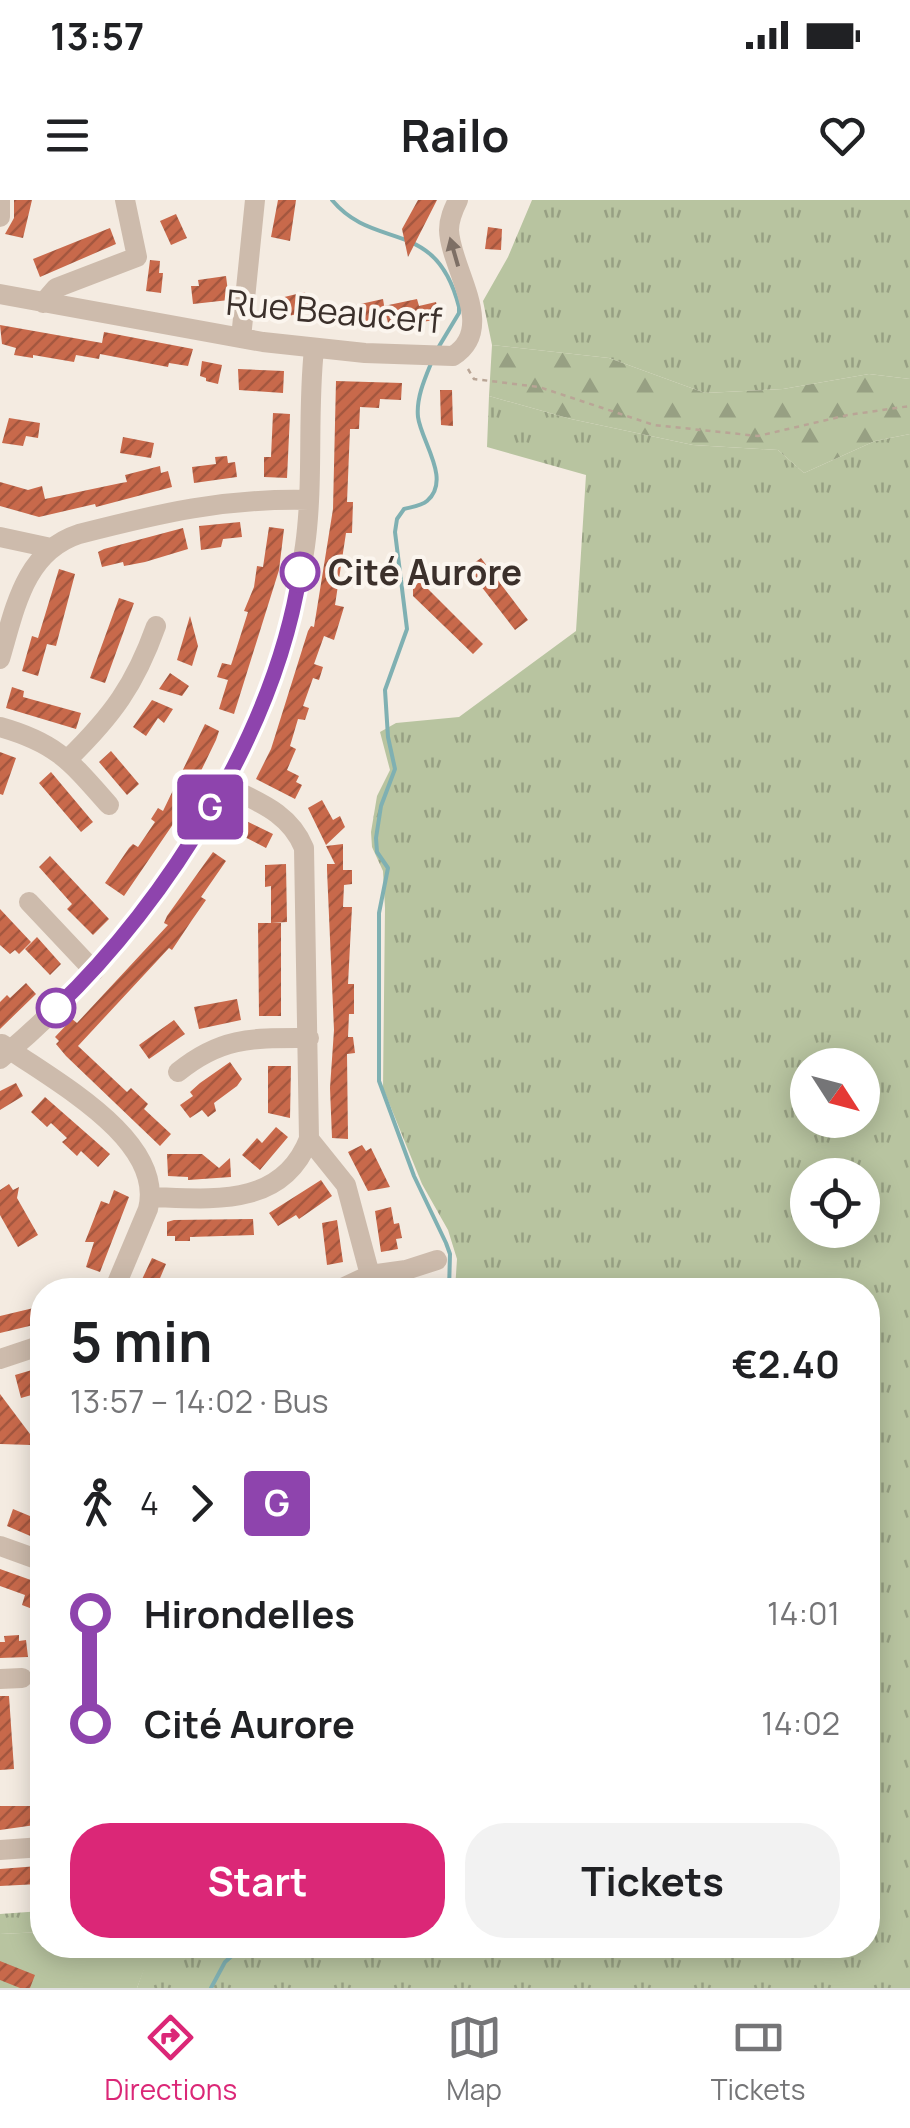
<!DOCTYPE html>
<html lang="en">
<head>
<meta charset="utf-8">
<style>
  :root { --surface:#fff; --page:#f2f2f2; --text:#202124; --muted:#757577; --line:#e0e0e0; --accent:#db2777 }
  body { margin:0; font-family:Manrope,sans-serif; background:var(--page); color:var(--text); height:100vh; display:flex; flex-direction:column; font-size:38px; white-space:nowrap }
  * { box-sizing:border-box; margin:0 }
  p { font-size:32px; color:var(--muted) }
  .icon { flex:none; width:55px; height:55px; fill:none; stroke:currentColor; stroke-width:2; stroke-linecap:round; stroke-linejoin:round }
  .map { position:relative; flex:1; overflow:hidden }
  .drawer { position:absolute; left:30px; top:1078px; width:850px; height:680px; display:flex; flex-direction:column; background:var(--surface); border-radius:40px; box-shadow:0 5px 25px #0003 }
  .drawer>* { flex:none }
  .badge { padding:0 20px; border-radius:8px; font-size:35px; line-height:65px }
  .needle { width:65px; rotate:126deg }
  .tools { position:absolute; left:790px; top:848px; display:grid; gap:20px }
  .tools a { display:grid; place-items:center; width:90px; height:90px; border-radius:50%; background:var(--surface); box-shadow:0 5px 25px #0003; font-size:50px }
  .map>.badge { position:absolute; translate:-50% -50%; box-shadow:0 0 0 5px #fff }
  .legs { display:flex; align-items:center; gap:15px; height:110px; padding:0 40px; font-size:32px }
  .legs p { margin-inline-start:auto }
  .overview { display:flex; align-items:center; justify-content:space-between; height:170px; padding:0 40px }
  h1 { font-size:55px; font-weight:700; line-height:75px }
  .button { display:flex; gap:20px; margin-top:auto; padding:20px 40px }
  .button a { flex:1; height:115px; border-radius:40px; background:var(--accent); color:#fff; font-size:40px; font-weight:700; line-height:115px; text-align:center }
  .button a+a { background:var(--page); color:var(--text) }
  ul { padding:0 40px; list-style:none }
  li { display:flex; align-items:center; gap:35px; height:110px; font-size:38px }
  li i { display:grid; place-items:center; width:15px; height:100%; margin:0 12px; background:currentColor }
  li i::after { content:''; width:25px; height:25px; margin:-12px; border:8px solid; border-radius:50%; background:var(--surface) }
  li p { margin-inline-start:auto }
  li:first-child i { background:linear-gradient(#0000 50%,currentColor 0) }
  li:last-child i { background:linear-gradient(currentColor 50%,#0000 0) }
  .status { display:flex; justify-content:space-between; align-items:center; height:70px; padding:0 50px; background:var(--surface); direction:ltr }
  .status svg { height:28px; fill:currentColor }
  header { display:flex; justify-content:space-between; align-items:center; height:130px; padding:0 40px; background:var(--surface); font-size:45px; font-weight:700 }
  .menu { display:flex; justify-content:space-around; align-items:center; height:140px; border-top:2px solid var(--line); background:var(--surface); font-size:28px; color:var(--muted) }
  .menu a { display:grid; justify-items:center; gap:5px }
  .menu .active { color:var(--accent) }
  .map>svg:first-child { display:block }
</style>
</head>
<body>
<div class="status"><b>13:57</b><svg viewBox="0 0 49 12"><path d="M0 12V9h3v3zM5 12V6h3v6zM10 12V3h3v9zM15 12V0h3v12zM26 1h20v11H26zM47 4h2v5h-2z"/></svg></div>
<header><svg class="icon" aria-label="menu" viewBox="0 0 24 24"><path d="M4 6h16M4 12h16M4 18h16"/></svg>Railo<svg class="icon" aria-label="heart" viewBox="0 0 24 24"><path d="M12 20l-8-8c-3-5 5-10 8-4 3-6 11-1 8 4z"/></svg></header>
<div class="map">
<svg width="910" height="1788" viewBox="0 0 910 1788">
  <defs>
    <pattern id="grass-tufts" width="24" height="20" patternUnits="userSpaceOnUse" patternTransform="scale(2.5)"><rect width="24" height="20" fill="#b8c4a0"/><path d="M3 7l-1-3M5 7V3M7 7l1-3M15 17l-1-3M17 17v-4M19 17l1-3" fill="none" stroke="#97a083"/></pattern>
    <pattern id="forest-firs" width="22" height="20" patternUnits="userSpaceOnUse" patternTransform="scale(2.5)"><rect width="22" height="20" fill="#b8c4a0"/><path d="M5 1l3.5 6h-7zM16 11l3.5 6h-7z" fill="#97a083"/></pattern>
    <pattern id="building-hatch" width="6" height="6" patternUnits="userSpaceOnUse" patternTransform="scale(2.5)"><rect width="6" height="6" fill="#c8694b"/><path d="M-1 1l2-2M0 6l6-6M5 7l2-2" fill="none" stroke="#a4573f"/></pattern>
  </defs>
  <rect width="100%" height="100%" fill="#f4ebe1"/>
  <!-- grass -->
  <path fill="url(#grass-tufts)" fill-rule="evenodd" d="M532,0H910V179L869,174L783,189L705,193L609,158L492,145L483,101L508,57Z
    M489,196L571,219L693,245L778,250L804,273L875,241L910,234V1788H137L148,1757L119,1745H868V1090H455L457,1059L448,1030L422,984L383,888L385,708L383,671L372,647L371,632L377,596L390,570L380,532L396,523L459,517L576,431L586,275L487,247ZM808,865H862V920H808ZM808,975H862V1030H808Z
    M42,1711V1732L0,1734V1714Z"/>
  <!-- forest -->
  <path fill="url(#forest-firs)" d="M492,145L609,158L705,193L783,189L869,174L910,179V234L875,241L804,273L778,250L693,245L571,219L489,196Z"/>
  <!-- garden -->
  <path fill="#b8c4a0" d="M42,1732V1745H118L149,1757L137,1788H0V1734Z"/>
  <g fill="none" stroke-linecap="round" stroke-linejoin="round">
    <!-- stream -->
    <path stroke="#7fb0b2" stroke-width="4" d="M332,0C375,52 436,16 459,107V113L438,148
      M432,161C425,178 416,198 418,217C421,241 452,280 427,301C421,306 411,307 404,309L397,319L395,332L407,429L385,490L388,537L395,569L381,606L376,638L377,652L388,668L379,713V881L414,976L446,1043L450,1054L449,1090
      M211,1788L225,1762L244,1745"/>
  </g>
  <!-- building -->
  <path fill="url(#building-hatch)" d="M14,0H32L23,38L5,34L14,18Z
    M278,0H296L290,41L271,37Z
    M418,0H437L408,57L402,29Z
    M176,14L187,38L171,45L160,21Z
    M488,27L502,29L501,50L485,49Z
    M110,28L116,44L40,77L33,59Z
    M150,60L160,61L159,73H163L161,93L146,91Z
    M226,76L229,100L193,104L191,86H199L198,80Z
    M305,92L310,111L280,118L276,99Z
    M383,99L386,117L351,124L347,107Z
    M417,99L419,106L436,102L440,119L422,122L421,116L388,123L384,106Z
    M0,125L102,143L104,132L193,149L188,166L169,163L168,167L100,154L99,159L76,155L74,162L33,155V158L14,155L16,148L2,144Z
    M202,161L222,165L218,184L206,181V178L200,176Z
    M238,169L284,171L283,193L239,190Z
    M336,181L402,183L401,200L380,199L379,208L360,207L359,229H350L347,302H353L352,333H346L335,405L344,407L334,440L324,436L314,464L323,467L319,480L313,478L303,506L309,508L305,520L298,519L290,546L296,549L287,570L299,576L296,582L302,585L295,599L256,579L271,549L308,431L311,426L314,427L333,309Z
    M440,190H452L453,226L441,225Z
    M273,213L290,214L287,278L264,277V257H271Z
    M9,218L40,223L38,238L26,236L23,246L2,243Z
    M123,237L154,243L151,258L120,253Z
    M227,256L228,263L235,262L237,277L194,283L192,267L216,264L215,257Z
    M160,266L161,273L168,271L172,287L96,307L95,304L39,317L0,306V282L28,290L42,286L45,299L121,283L127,282L125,275Z
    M240,322L242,337L223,339L221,347L201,350L199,326Z
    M269,327L284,329L279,370L234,514L219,509L228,480L217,477L222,463L231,465L235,453L248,412L244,411L254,387L257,366L263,367Z
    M183,328L188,349L145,362L124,366L123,362L102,367L98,352L104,349Z
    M481,358L528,420L515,430L467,368Z
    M59,369L75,374L56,446L47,444L38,476L22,471L32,436L38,438Z
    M420,381L483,444L473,454L413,396V388Z
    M119,398L134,403L105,483L90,478Z
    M190,416L198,446L192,466L177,460Z
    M170,473L189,486L182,496L159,489Z
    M12,487L24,491L23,497L81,513L76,529L6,508Z
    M152,500L173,509L164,523L158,518L146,536L133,527Z
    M205,524L219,531L216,540L180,614L124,696L105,683L129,648L133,644L138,647L155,622L151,619L158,608L163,611Z
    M111,551L139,584L127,595L99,562Z
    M0,552L16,558L3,595L0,594Z
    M51,572L93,622L81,632L39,583Z
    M322,600L333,620L340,616L345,627L326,645L308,608Z
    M234,615L273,634L266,648L227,628Z
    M343,644V670H352V684L344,685L343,707H352L348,784H354V814H349L348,837H353L355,853L347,854L348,939L332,938L330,888L334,830L327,670V664H335L326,646Z
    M213,652L226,661L201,697L206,700L192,720L172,750L169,748L78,846L127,892L131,888L148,904L144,909L171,934L160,946L66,856L56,844L59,841L55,837L72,819L77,823L168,725L164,723L167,716Z
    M50,656L109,719L93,735L67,709L72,704L39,667Z
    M286,664L287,722L271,723V686L265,687V665Z
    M0,709L31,742L19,754L15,750L10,754L0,745Z
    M258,723H281V816H259Z
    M37,737L61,764L50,775L25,749Z
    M26,783L36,794L0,829V802L7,795L10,798Z
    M237,799L241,820L199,829L194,807Z
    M174,820L185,834L149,859L139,845Z
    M230,862L242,879L237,886L214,903L216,911L208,917L202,910L190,918L180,905L193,896L190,892L200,883Z
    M268,866H291L290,918L268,913Z
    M16,883L23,896L0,910V891Z
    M45,897L110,954L98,967L81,951L77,956L62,942L67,938L51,923L47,927L31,912Z
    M276,927L288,937L260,970L242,955L257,938L262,943Z
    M362,945L366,951L371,948L390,987L368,991L348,952Z
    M167,954H202L219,968L230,958L231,977L188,980V977L168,976Z
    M321,980L332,996L299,1019L296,1015L278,1026L269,1013Z
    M9,984L13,990L19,987L17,998L38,1035L18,1047L0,1015V990Z
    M114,990L129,997L100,1072L86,1067L94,1042H85L101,1001L109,1004Z
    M391,1007L394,1024L399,1023L402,1038L396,1039L398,1049L381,1052L375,1011Z
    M253,1019L254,1035L190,1037V1041H175V1036H167V1022L174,1020Z
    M337,1020L343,1062L327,1065L322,1023Z
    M152,1058L166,1064L155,1090H137Z
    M42,1106V1123L0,1133V1116Z
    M42,1167V1192L21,1198L15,1175Z
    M0,1194L36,1242L31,1245L0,1244Z
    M13,1309L42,1321V1341L7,1326Z
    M0,1369L42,1384V1405L37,1403L35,1410L22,1405L25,1395L0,1386Z
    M19,1435V1441L26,1440L28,1457L0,1458V1442H5L4,1436Z
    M0,1496H9L14,1569L0,1570Z
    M0,1606H41L42,1624L0,1630Z
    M38,1666L39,1684L0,1686V1669Z
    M0,1761L35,1775L30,1788H20L0,1780Z"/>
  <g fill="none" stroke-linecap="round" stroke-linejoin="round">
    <!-- path -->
    <path stroke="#b9a596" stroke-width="2.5" stroke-dasharray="5 5" stroke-linecap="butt" d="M468,169L474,179L539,187L654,225L758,236L848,215L910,206"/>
    <!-- minor -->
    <path stroke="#cdbbac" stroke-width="20" d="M0,17V0
      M0,94L263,142L365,153L453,156C498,128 450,68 449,30C449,19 453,10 458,0
      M43,103L56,88L137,57L125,0
      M241,138L255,0
      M0,337L51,348
      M0,459C15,409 24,352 79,334C161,313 224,298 309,300
      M0,527C57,543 71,562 109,605
      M68,559C112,516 135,485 156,426
      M29,702L94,771
      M2,844C48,878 166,938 148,1009L114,1090
      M0,859C152,732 277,545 305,346C314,281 307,214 314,149
      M178,872C222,836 254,838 309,838
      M309,939L346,985L370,1075L406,1070L437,1060
      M151,997C212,999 282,1008 309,939L304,648C289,611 255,601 222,584
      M338,1090L370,1075
      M0,1159L42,1145
      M40,1255L42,1256
      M0,1346L42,1361
      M0,1479L22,1478
      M0,1650L42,1647"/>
  </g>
  <!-- one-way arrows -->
  <defs><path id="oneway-solid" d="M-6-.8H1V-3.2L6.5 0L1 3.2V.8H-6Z" transform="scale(2.5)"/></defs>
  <use fill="#7d6f65" href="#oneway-solid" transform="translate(454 52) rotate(-106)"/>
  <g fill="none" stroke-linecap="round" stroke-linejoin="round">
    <!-- line-1 casing -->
    <g stroke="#fff" stroke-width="22">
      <path id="line-1" d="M56,808C169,700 276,528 300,372"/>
    </g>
    <!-- line-1 -->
    <use href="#line-1" stroke="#8e44ad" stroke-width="15"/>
  </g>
  <!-- markers -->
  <g fill="#fff" stroke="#8e44ad" stroke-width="5">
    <circle cx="300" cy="372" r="18"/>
    <circle cx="56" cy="808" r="18"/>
  </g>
  <g text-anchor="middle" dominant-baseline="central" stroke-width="8" stroke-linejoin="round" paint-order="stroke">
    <!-- street labels -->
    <g font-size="35" fill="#3b302b" stroke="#fbf5ee">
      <text transform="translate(334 111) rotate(5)">Rue Beaucerf</text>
    </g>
    <!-- stop labels -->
    <g font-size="35" font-weight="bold" fill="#3b302b" stroke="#fbf5ee" text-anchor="start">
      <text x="328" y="372">Cité Aurore</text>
    </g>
  </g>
</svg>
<div class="tools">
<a><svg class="needle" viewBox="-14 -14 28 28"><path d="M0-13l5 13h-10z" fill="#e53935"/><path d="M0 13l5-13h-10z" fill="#757577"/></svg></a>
<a><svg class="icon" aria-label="locate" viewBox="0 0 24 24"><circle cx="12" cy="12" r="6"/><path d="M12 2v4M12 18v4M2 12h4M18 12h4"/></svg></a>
</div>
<b class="badge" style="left:210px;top:607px;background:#8e44ad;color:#fff">G</b>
<section class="drawer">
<div class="overview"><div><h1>5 min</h1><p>13:57 – 14:02 · Bus</p></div><b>€2.40</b></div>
<div class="legs"><svg class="icon" aria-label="walk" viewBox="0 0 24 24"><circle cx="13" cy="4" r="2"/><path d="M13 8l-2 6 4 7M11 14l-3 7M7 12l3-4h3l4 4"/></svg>4<svg class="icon" aria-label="forward" viewBox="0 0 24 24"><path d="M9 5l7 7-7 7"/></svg><b class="badge" style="background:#8e44ad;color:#fff">G</b></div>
<ul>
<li><i style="color:#8e44ad"></i><b>Hirondelles</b><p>14:01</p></li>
<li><i style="color:#8e44ad"></i><b>Cité Aurore</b><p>14:02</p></li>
</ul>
<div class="button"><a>Start</a><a>Tickets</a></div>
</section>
</div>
<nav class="menu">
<a class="active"><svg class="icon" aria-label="directions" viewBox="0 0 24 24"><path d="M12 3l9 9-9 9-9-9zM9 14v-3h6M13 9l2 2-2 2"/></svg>Directions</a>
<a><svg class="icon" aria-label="map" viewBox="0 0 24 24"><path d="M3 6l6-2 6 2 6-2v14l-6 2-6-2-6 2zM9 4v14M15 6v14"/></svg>Map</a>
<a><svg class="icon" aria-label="tickets" viewBox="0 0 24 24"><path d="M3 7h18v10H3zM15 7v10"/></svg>Tickets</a>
</nav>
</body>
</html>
